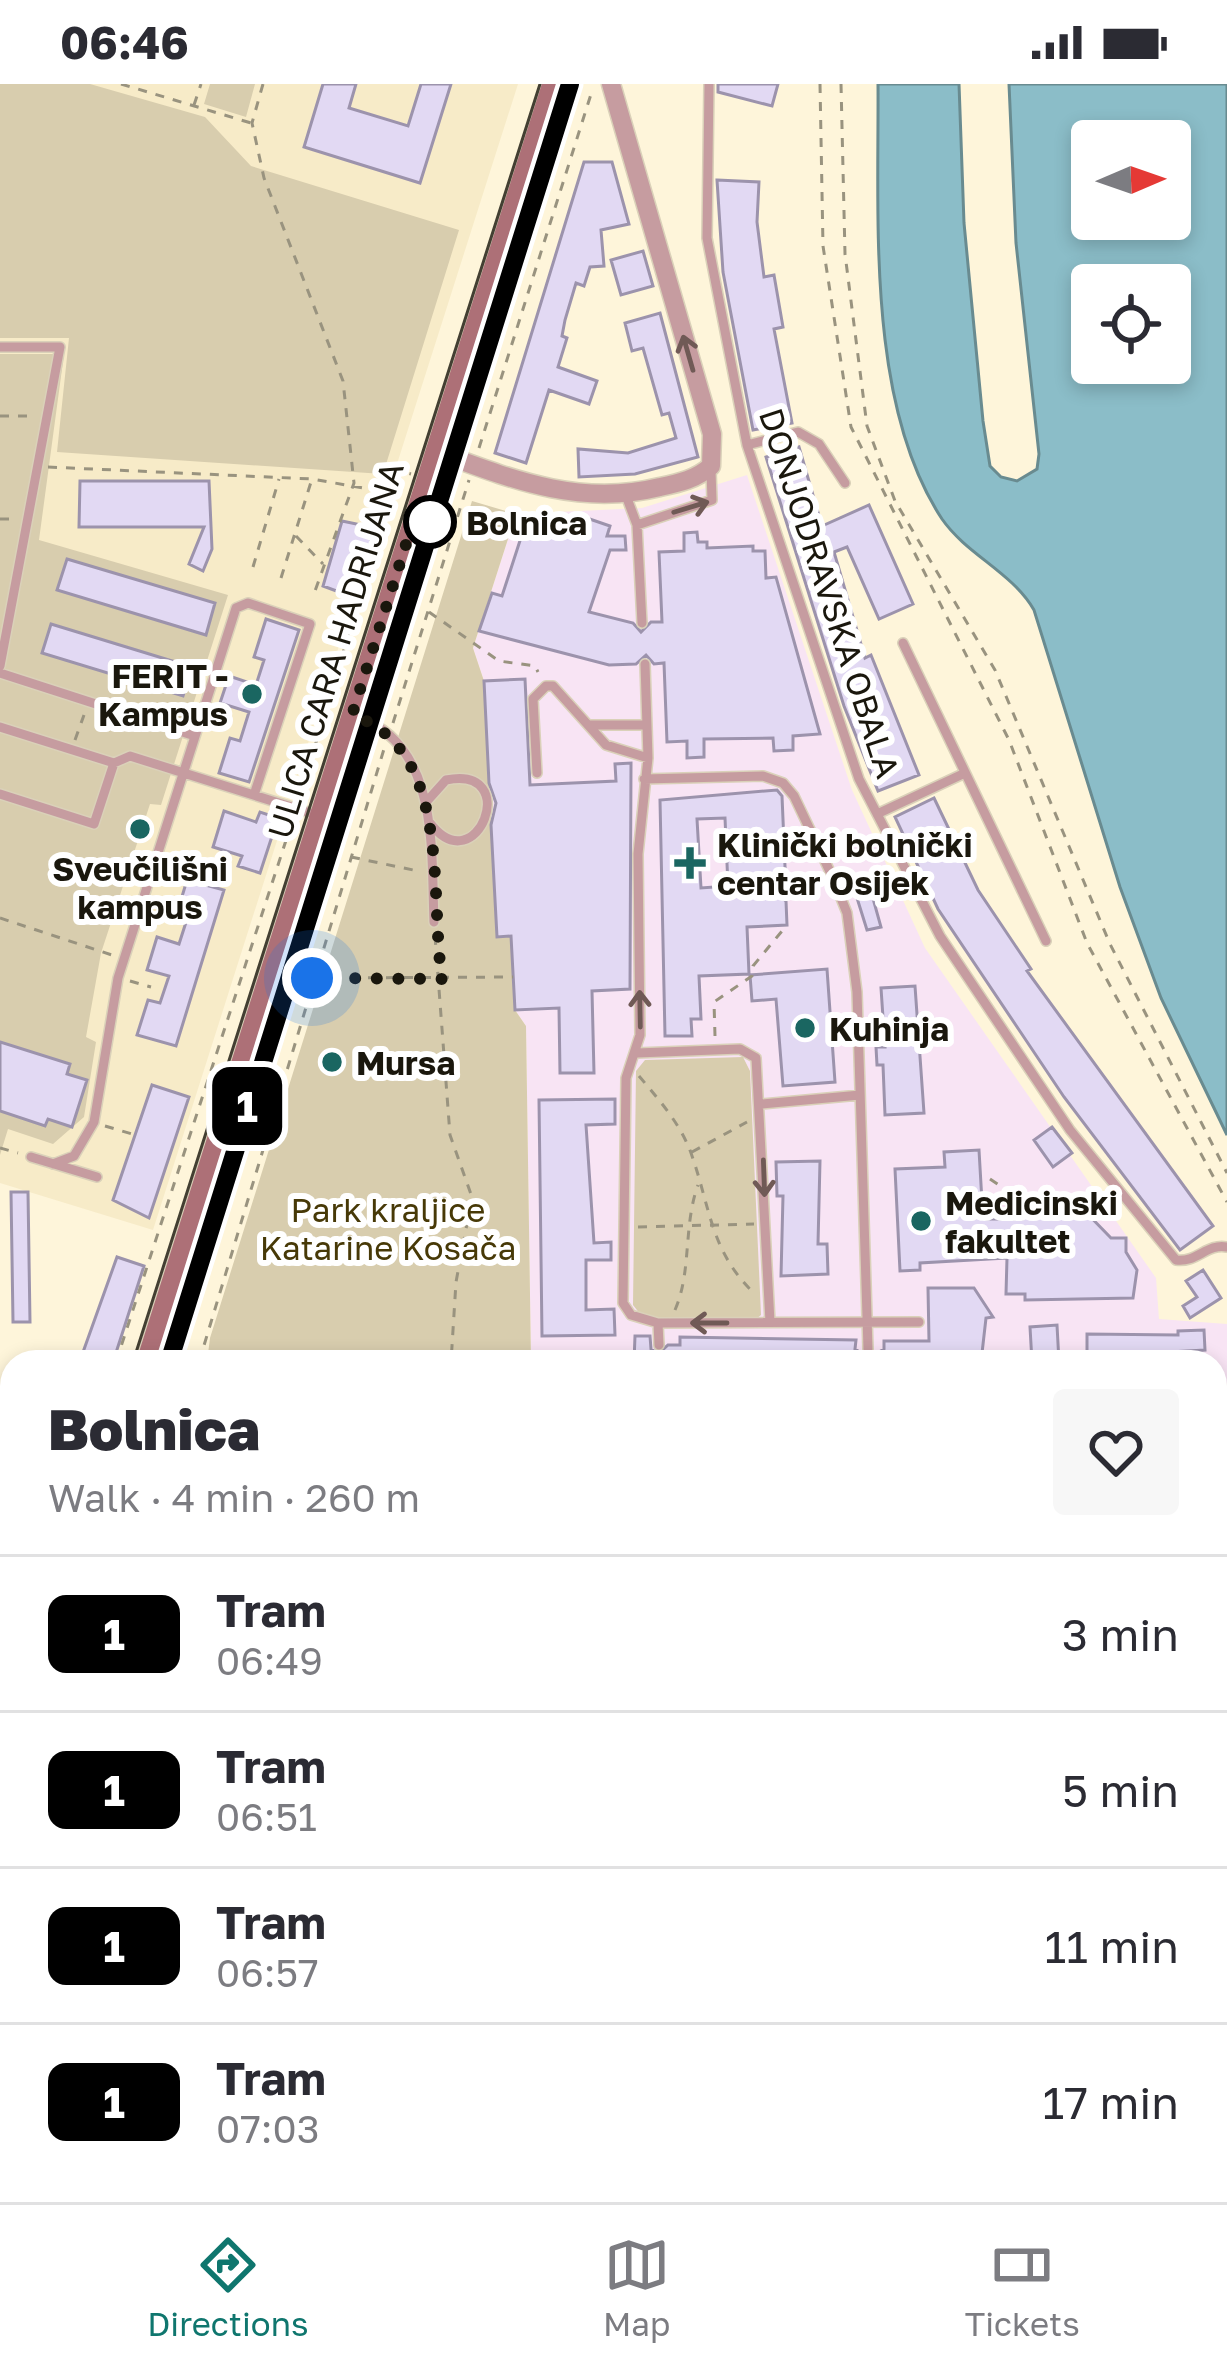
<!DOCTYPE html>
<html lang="en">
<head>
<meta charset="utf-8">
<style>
  :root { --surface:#fff; --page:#f7f7f7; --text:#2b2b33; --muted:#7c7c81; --line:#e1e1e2; --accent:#0f766e }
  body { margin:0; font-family:"Golos Text",sans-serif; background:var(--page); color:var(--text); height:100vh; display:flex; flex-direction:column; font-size:45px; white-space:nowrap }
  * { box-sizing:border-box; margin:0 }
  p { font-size:39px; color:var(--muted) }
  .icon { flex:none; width:66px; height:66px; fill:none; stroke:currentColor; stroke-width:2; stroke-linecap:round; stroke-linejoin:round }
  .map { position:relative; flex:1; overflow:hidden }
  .side { position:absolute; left:0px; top:1266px; width:1227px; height:852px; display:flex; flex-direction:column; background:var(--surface); border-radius:36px 36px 0 0; box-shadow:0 6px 18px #0003 }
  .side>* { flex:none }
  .badge { padding:0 24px; border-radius:18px; font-size:42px; line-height:78px }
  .needle { width:78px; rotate:88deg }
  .buttons { position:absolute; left:1071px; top:36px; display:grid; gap:24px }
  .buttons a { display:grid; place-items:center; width:120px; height:120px; border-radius:12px; background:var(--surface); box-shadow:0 6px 18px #0003; font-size:60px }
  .you { position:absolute; width:60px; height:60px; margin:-30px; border:9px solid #fff; border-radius:50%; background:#1a73e8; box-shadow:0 0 0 18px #1a73e833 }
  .map>.badge { position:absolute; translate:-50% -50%; box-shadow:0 0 0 6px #fff }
  .round { display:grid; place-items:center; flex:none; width:126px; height:126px; border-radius:12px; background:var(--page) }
  .headline { display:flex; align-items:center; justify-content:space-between; height:204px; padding:0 48px }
  h1 { font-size:57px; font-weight:800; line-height:90px }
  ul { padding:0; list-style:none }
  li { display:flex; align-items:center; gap:36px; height:156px; padding:0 48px; border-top:3px solid var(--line) }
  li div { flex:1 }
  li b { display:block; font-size:45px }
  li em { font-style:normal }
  li .badge { min-width:132px; font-weight:700; text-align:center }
  .status { display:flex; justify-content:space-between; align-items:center; height:84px; padding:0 60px; background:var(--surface); direction:ltr }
  .status svg { height:33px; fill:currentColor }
  .tabs { display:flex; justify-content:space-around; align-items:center; height:168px; border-top:3px solid var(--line); background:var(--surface); font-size:33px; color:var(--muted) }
  .tabs a { display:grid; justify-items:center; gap:6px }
  .tabs .active { color:var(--accent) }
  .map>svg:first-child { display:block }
</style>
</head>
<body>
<div class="status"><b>06:46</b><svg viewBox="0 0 49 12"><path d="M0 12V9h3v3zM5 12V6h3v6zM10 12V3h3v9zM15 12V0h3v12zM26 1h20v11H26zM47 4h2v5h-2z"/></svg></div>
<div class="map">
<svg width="1227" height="2118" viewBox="0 0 1227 2118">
  <rect width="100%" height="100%" fill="#fef5da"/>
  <!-- built -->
  <path fill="#f7ebc8" d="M0,0H518L153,1146L0,1099Z
    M0,1454L12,1456V1514L0,1554Z
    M23,2106H120L125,2117L0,2118Z
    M963,2106H1203L1204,2118H964Z"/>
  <!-- medical -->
  <path fill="#f8e4f4" d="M747,391L852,706L925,864L1156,1194L1159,1235L1227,1240V1299L1215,1313V1278H531L526,942L515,926L511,853H497L484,597L473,564L516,430L642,424Z"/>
  <!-- green -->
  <path fill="#d8cdae" d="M0,0H90L205,33L251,82L459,146L383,390L57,368L69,254H0Z
    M210,0H255L246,33L204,20Z
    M0,270H64L39,456L228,511L161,721L150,720L101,869L86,953L96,958L84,1033L53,1060L8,1045L0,1071Z
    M472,417L516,430L473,564L484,597L497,852H511L515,926L526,942L531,1278H207L210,1254Z
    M743,973L750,987L761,1231L750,1240L644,1235L633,1221L636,987L645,976Z
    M12,1888V2103L0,2109V1921Z"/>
  <!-- water -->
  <path fill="#8bbdc8" stroke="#698b90" stroke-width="3" fill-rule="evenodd" d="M878,0H959L964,139L983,337L990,382L1001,393L1017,397L1037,385L1039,370L1016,159L1009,0H1227V1051L1161,914L1120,803L1034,526C1012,488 967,471 942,435C866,320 879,133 878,0ZM1092,57H1170V135H1092ZM1092,201H1170V279H1092Z"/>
  <!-- building -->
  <path fill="#e2d9f3" stroke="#9c93ac" stroke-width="3" fill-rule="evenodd" d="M323,0H356L349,24L408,42L421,0H451L420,99L304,63Z
    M718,0H778L772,22L718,8Z
    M584,78H612L629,140L601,146L604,182L590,183L584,202L576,199L565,236L562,252L567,254L558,283L597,297L589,320L549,306L526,379L495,369Z
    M717,96L759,98L757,138L764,193L774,191L783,243L774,245L792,339L753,346L723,188Z
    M643,167L653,202L621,211L611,176Z
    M660,229L698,373L635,390L579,393L578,365L628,369L676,354L669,329L662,331L643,264L632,267L625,239Z
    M799,363L822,442L869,421L913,520L879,535L847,463L834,468L865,574L871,571L919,691L878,707L844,622L766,373Z
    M80,397H209L212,465L203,487L189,480L204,443H79Z
    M578,431L610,442L607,452H625L626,466H610L589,528L633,539L641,548L651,538H662L659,468L684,467V449L697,448L698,458H707V464L753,462V467H765L766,494L776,493L820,650L793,652V666L774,667L773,654L704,655V673L687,674V657L667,658L664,579L654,580L646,571L636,580L609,581L479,547L492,509L502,512L528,432L573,447Z
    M342,437L376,444L350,512L323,502Z
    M67,475L215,519L206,551L57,506Z
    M266,535L299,546L249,698L219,689L230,654L240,657L249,628L220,619L229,592L256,601L264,576L254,573Z
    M51,540L192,583L183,612L42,569Z
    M525,595L530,701L616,697L615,680L631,679L630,905L592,907L594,989H560L559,924L515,926L511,852L497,853L491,741L496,719L489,699L484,597Z
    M777,706L782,712L786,806L778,810L786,817L787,841L747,843L749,890L699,892L701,935H691L692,952H665L660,716ZM725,734L728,802L701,804L697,735Z
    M934,714L978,806L1031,885L1027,887L1213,1142L1180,1166L1064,1013L938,825L895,733Z
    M224,727L256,738L260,728L278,734L260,789L238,782L242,772L213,763Z
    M867,793L881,843L867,846L852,798Z
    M187,796L224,806L176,962L137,951L148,916L160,919L169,892L147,886L157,853L179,860L188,832L177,829Z
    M827,885L835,998L783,1002L776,915L752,917L750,891Z
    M915,902L924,1029L885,1031L883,981H877L876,963H885L881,904Z
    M0,958L70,980L67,990L87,996L72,1043L48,1035L45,1042L0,1027Z
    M152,1001L189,1013L149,1134L113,1116Z
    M615,1015V1040L586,1041L594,1159L611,1158V1176H586V1226L614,1225L615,1251L542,1252L539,1016Z
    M1052,1043L1072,1069L1053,1083L1034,1056Z
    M979,1066L983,1135H1022V1119L1075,1117L1111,1154H1126V1168L1137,1186L1133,1214L1025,1216V1210H1006L1007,1174L920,1179V1186L900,1187L895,1085L945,1083L944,1068Z
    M820,1077L818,1160H827L828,1190L781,1192L783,1112H777L776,1078Z
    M11,1108H28L30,1238H13Z
    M117,1173L144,1182L113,1278H88L90,1273L82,1271Z
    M1203,1186L1221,1214L1190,1234L1183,1222L1197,1213L1186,1197Z
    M928,1204H974L993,1233L986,1234L981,1278H634L635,1252H650L651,1265L658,1270L668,1261H680V1253L856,1256L855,1265L869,1274L884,1265V1257H929Z
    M1057,1241L1059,1278H1032L1030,1243Z
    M1204,1246L1205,1266L1171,1268L1172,1278H1087V1250L1178,1251V1247Z"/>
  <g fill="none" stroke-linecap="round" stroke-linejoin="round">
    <!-- service casing -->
    <g stroke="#dad1b9" stroke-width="12">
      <path id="service" d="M709,0L707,154L747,361L859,695L940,852L1070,1046L1176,1176C1197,1179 1207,1159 1227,1163
        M0,263H60L0,582
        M747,361L798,348L819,360L845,399
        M625,409L637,441L642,539
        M637,441L712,416L711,387
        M903,559L1046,857
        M645,580L648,674L638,770L640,951L626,994L623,1219L631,1231L658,1239L919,1238
        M0,589L195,652
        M357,633C440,660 431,769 434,838
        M588,641H646
        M0,643L114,679L130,672L320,732
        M537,689L533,615L546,602H553L606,661L648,674
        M644,695L763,692L783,699L794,712L833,794L847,829L857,908L868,1265
        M0,710L94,740L114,679
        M428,716L446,696C523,680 477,801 430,739
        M877,730L965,689
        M637,969L740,965L756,974L770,1238
        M761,1020L860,1011
        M31,1073L97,1093
        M53,1080L74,1072L94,1038L118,894L236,524L248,519L310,540L254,711
        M658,1239L659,1261
        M1186,1278V1275
        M1215,1320L1227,1310"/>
    </g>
    <!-- minor casing -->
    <g stroke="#dad1b9" stroke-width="21">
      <path id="minor" d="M435,367C511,395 579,423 660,403C679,399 697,395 711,382L712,350L611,0
        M1215,1352L1227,1350
        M1215,1503L1227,1523
        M1215,1817L1227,1821
        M1215,1943L1227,1942
        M204,2106L208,2118
        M497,2106L498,2118
        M936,2106L937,2118
        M226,2118L284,2106"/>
    </g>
    <!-- tertiary casing -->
    <g stroke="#dad1b9" stroke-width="27">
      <path id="tertiary" d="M0,1348H12"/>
    </g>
    <!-- secondary casing -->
    <g stroke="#dad1b9" stroke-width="30">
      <path id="secondary" d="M150,1278L556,0
        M0,1841L12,1808"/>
    </g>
    <!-- path -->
    <path stroke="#99937f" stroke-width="3" stroke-dasharray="9 9" stroke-linecap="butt" d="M121,0L251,39
      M263,0L252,39L264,94L343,297L354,399L315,507
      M820,0L823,162L851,343L1009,656L1087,859L1227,1118
      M841,0L845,170L867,342L895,417L995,586L1110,860L1227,1089
      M194,21L201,0
      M566,45L582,0
      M0,332H34
      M479,364L592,7
      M48,383L312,395L391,409L400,387L411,390
      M0,435H16
      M296,452L323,480
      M253,483L279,395
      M281,494L311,398
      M429,528L499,577L535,582L538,588
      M393,639L469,396
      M75,656L84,631
      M300,712L391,409
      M351,773L418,787
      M153,831L174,837
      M0,834L112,871
      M435,852L450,1051L472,1113L456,1198L451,1278
      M314,894L513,893
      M130,897L151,903
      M715,952L714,918L752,892L753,882L782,847
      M639,992C659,1016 680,1039 691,1069C711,1125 710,1168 756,1211
      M105,1042L132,1050
      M0,1064L18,1069
      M692,1068L747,1038
      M990,1095L1015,1112H1026
      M638,1143L754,1140
      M675,1226C692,1187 683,1142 698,1101
      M116,1278L292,738
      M181,1278L300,883
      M199,1278L384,665
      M0,1373H12
      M0,1449L12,1451
      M0,1596L12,1550
      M0,1643L12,1639
      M1215,1914L1227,1912
      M12,1937L5,1940L12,1956
      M0,1976L12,1971
      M0,2007L12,1975
      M0,2011L12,2037
      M0,2044L12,2039
      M0,2077L12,2071
      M0,2086L8,2106
      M123,2106L128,2118
      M960,2106V2118
      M0,2110L12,2104
      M300,2118L355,2106"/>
    <!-- service -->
    <use href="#service" stroke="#c69ca0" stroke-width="9"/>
    <!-- minor -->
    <use href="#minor" stroke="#c69ca0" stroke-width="18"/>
    <!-- tertiary -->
    <use href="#tertiary" stroke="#c69ca0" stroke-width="24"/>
    <!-- secondary -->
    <use href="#secondary" stroke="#ad7077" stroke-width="27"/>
    <!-- tram -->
    <path stroke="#433f32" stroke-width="3" d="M133,1278L540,0
      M169,1278L570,0
      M0,1817L12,1783
      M0,1902L12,1869"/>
  </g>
  <!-- one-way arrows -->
  <defs><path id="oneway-shaft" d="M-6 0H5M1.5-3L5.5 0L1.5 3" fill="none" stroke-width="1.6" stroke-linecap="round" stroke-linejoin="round" transform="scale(3)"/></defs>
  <g stroke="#705a56">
    <use href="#oneway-shaft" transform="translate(688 269) rotate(-106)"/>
    <use href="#oneway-shaft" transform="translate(691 423) rotate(-17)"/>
    <use href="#oneway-shaft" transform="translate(640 925) rotate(-91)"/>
    <use href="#oneway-shaft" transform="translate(764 1094) rotate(88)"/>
    <use href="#oneway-shaft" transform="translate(709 1239) rotate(180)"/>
  </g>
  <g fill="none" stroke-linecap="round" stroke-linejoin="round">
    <!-- line casing -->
    <g stroke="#fff" stroke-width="27">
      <path id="line" d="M169,1278L570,0"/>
    </g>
    <!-- line -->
    <use href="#line" stroke="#000" stroke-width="18"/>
    <!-- walk -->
    <path stroke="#1a170d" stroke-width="12" stroke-dasharray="0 21.6" d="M312,894L442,895C429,810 453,666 352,631L414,435L430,438"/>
  </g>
  <!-- markers -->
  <circle fill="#fff" stroke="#000" stroke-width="6" cx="430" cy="438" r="24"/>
  <g fill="#1a6661" stroke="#fff" stroke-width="4.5">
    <circle cx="252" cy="610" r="12"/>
    <circle cx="140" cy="745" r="12"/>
    <path d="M684 761h12v12h12v12h-12v12h-12v-12h-12v-12h12z"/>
    <circle cx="805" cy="944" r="12"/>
    <circle cx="332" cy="978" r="12"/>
    <circle cx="921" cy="1137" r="12"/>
  </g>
  <g text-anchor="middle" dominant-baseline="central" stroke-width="12" stroke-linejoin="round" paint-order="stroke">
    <!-- stop labels -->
    <g font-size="33" font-weight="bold" fill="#1a170d" stroke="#fff" text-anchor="start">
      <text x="466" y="438">Bolnica</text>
    </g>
    <!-- street labels -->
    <g font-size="33" fill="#1a170d" stroke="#fff">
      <text transform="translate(830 509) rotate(72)">DONJODRAVSKA OBALA</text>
      <text transform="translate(335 566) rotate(-73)">ULICA CARA HADRIJANA</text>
    </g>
    <!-- poi labels -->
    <g font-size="33" font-weight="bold" fill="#1a170d" stroke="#fff" text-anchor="start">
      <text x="228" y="591" text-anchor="end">FERIT -<tspan x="228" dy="38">Kampus</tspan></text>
      <text x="717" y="760">Klinički bolnički<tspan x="717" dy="38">centar Osijek</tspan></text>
      <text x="140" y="784" text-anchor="middle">Sveučilišni<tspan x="140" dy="38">kampus</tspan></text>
      <text x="829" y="944">Kuhinja</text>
      <text x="356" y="978">Mursa</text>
      <text x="945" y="1118">Medicinski<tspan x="945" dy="38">fakultet</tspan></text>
    </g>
    <!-- park labels -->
    <g font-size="33" fill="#473907" stroke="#fff">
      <text x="388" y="1125">Park kraljice<tspan x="388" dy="38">Katarine Kosača</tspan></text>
    </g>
  </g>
</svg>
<div class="buttons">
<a><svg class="needle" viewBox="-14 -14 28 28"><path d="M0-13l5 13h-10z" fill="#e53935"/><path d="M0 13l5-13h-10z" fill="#7c7c81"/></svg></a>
<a><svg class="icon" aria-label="locate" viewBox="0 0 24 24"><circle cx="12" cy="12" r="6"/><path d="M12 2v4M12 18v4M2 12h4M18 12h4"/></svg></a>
</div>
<div class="you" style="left:312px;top:894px"></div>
<b class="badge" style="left:247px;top:1022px;background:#000;color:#fff">1</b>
<section class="side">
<div class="headline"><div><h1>Bolnica</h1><p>Walk · 4 min · 260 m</p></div><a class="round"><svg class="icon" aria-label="heart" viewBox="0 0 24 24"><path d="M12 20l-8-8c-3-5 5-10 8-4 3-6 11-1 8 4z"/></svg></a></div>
<ul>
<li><span class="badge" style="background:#000;color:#fff">1</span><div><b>Tram</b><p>06:49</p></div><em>3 min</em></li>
<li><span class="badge" style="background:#000;color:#fff">1</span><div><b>Tram</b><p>06:51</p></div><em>5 min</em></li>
<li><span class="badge" style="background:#000;color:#fff">1</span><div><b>Tram</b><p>06:57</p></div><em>11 min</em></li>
<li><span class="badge" style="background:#000;color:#fff">1</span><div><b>Tram</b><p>07:03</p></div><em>17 min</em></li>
</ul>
</section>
</div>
<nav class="tabs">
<a class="active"><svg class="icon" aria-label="directions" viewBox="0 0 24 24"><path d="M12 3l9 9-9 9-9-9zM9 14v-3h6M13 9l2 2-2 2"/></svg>Directions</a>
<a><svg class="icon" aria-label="map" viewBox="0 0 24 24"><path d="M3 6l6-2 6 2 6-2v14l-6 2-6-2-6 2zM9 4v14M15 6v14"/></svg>Map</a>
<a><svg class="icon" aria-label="tickets" viewBox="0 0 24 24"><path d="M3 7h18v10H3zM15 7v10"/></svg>Tickets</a>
</nav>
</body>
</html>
